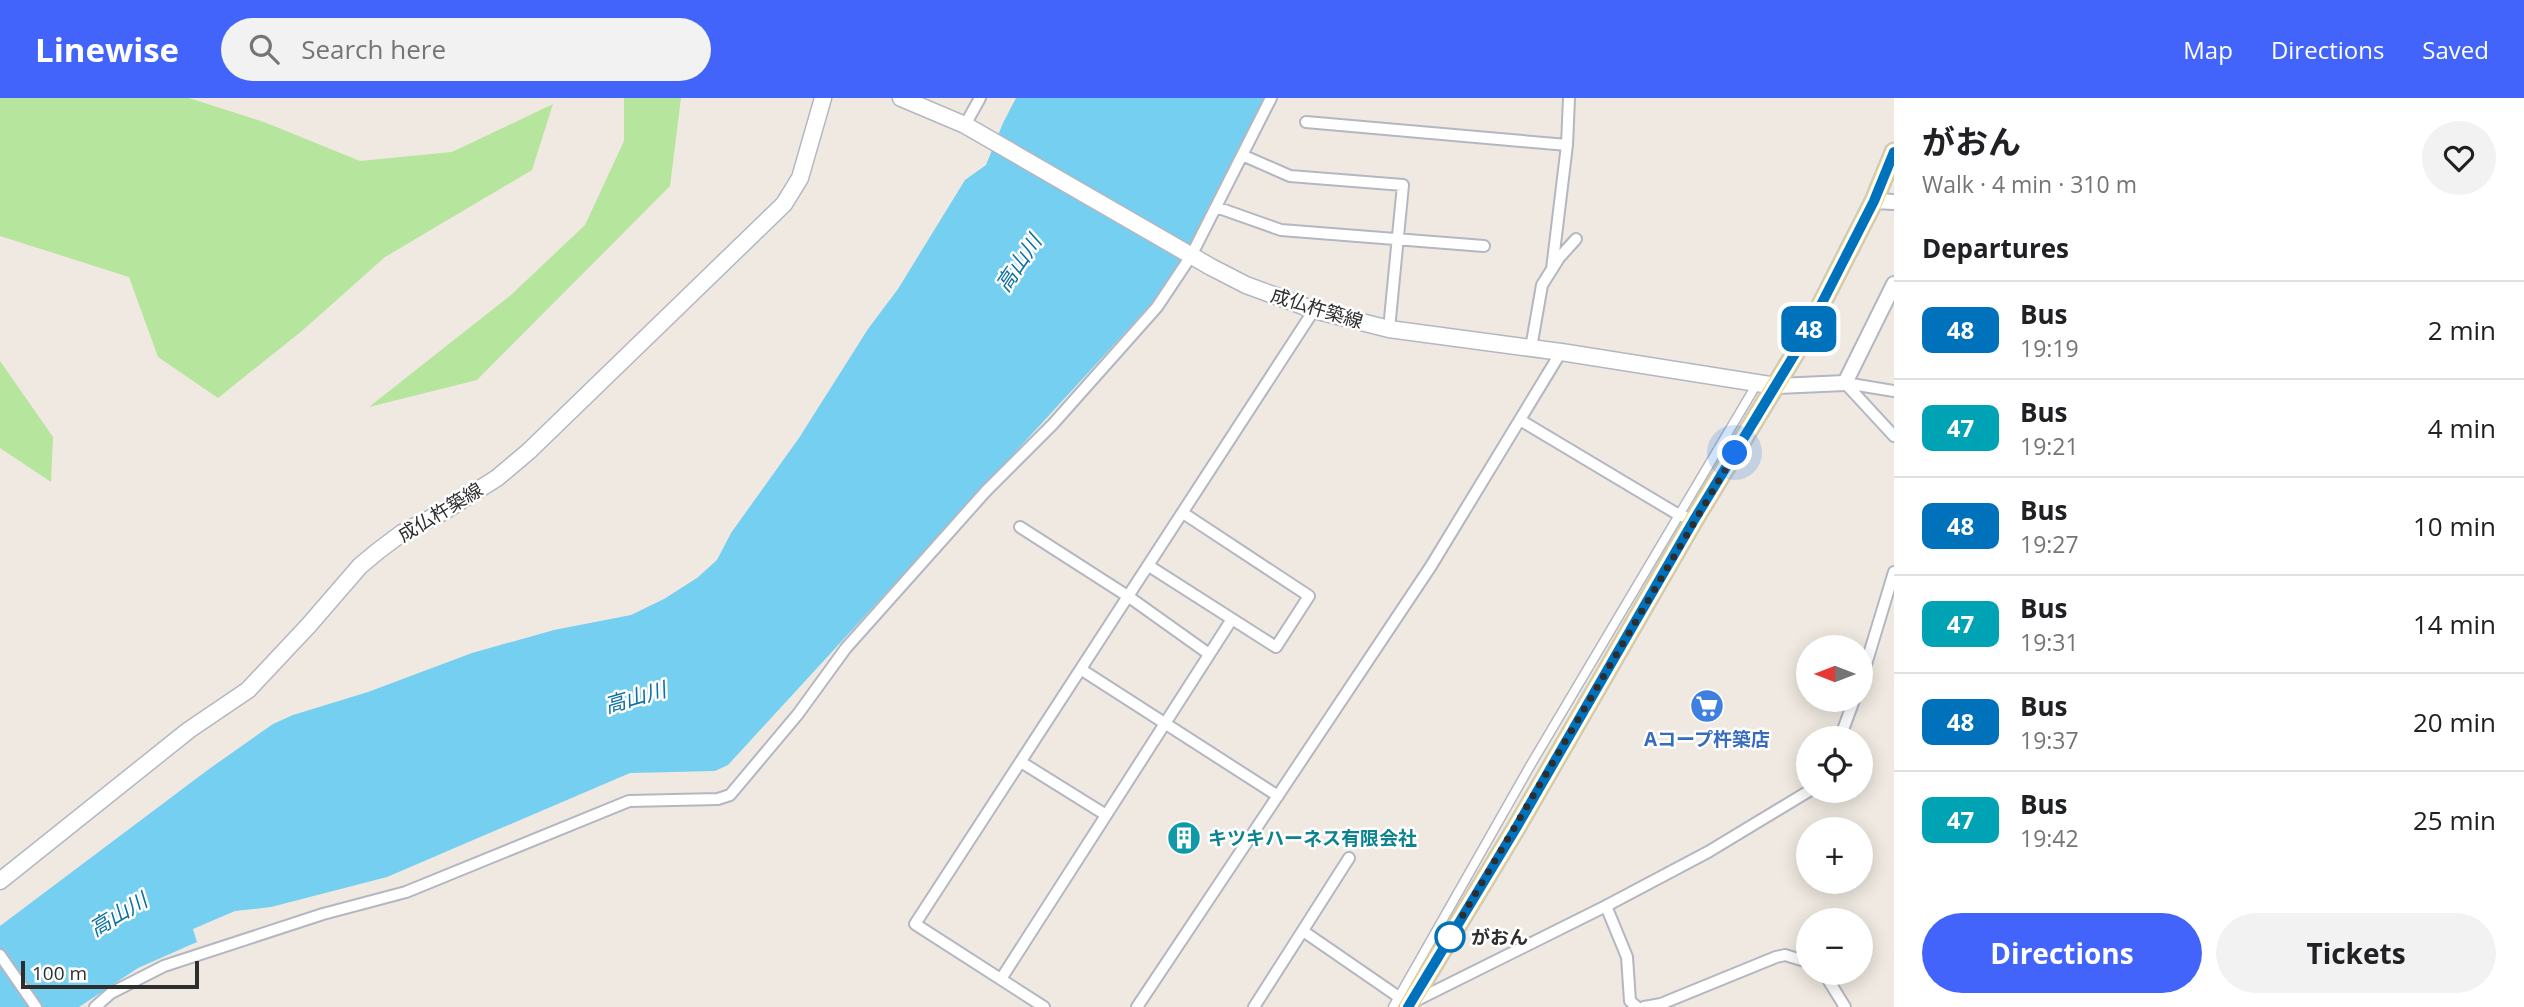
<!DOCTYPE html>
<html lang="en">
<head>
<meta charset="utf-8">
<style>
  :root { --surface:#fff; --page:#f2f2f2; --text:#202124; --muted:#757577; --line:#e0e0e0; --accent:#4264fb }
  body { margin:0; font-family:"Open Sans","Noto Sans JP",sans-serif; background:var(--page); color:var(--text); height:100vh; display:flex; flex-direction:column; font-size:26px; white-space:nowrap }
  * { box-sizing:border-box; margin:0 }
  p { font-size:23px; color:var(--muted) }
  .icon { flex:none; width:38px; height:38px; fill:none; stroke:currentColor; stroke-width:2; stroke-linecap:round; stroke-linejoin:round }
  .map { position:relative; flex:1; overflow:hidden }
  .details { display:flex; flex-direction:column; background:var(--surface); width:630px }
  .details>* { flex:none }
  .badge { padding:0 14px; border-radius:10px; font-size:24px; line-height:46px }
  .needle { width:46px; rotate:270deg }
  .controls { position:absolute; left:1796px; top:537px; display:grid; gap:14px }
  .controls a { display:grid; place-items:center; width:77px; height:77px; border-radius:50%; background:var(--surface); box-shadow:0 4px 18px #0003; font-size:35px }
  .scale { position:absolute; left:21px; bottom:18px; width:178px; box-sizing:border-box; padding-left:7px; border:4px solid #2e2e2e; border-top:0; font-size:19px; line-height:24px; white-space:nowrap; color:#2e2e2e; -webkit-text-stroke:5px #fff; paint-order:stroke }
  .you { position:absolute; width:35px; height:35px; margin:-18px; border:5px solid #fff; border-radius:50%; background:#1a73e8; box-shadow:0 0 0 10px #1a73e833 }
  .map>.badge { position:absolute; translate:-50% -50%; box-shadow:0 0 0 4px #fff }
  h2 { padding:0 28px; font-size:26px; line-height:63px }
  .round { display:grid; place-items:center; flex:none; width:74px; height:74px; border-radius:37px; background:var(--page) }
  .headline { display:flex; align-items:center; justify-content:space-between; height:119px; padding:0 28px }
  h1 { font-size:33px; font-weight:700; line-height:52px }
  .cta { display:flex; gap:14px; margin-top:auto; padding:14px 28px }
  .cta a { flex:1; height:80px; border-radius:42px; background:var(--accent); color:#fff; font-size:28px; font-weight:700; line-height:80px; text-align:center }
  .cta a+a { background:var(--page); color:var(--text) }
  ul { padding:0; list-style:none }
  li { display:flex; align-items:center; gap:21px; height:98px; padding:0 28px; border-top:2px solid var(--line) }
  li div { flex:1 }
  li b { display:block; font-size:26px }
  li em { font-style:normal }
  li .badge { min-width:77px; font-weight:700; text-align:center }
  header { display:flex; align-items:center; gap:42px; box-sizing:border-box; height:98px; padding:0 35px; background:var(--accent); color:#fff }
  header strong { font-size:33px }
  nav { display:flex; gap:38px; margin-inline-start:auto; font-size:24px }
  .search { width:490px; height:63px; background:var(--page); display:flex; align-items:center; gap:18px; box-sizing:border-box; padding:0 24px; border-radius:38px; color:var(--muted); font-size:26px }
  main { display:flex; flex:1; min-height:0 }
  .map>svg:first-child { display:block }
</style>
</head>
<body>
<header>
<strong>Linewise</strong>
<div class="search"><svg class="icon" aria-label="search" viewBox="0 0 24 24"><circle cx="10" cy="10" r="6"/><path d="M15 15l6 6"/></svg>Search here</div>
<nav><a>Map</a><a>Directions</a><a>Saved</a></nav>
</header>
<main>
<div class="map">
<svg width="1894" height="909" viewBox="0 0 1894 909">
  <rect width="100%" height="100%" fill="#efe9e1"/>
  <!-- green -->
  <path fill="#b6e59e" d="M0,0H189L264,24L360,63L452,54L553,6L532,72L385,159L303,232L218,300L158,259L129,179L0,138Z
    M624,0H681L670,88L477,282L369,309L511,197L585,127L624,43Z
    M0,263L53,339L51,384L0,350Z"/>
  <!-- water -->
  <path fill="#75cff0" d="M1016,0H1264C1230,69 1199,142 1154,203L728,667L715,673L630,675L387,779L271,809L235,813L193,831L197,844L138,870L79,909H0V828L209,671L273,626L293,617L368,594L472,555L554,532L631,517L664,501L697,480L717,462L731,435L799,340L868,231L898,191L965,82L986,67L1003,25Z"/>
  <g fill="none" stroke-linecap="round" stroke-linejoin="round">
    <!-- pedestrian casing -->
    <g stroke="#b4b7c1" stroke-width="11">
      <path id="pedestrian" d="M1393,909L1530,668L1758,284"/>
    </g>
    <!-- minor casing -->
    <g stroke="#b4b7c1" stroke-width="14">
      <path id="minor" d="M1306,24L1567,47
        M965,27L980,0
        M1242,57L1290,78L1403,87L1389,231
        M1216,109L1281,132L1484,148
        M1552,171L1567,47L1569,0
        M1531,250L1542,187L1559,160L1576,141
        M1845,285L1894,338
        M1845,285L1894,293
        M1520,322L1679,417L1694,422
        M1020,429L1129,499L1209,556
        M1149,468L1276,549L1309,498L1183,415
        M1082,572L1278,698
        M1860,586L1894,474
        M1840,640L1854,602
        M1021,664L1106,717
        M1303,833L1409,906L1606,808
        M0,857L36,909
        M1824,875L1845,909
        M1001,881L1232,521
        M95,909L111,895L164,868L323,816L406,794L629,703L718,701L730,697L798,616L846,550L986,393L1053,326L1157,209L1191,158L1271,0
        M1044,909L915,826L1314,212
        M1137,909L1431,468L1561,254
        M1254,909L1349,760
        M1637,909L1630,903L1627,859L1606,808L1708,754L1809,693
        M1644,909L1661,906L1776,859L1785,857L1808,864"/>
    </g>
    <!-- tertiary casing -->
    <g stroke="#b4b7c1" stroke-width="18">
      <path id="tertiary" d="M1874,103L1894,104
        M1776,288L1845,285L1894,186"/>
    </g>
    <!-- secondary casing -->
    <g stroke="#b4b7c1" stroke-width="19">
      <path id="secondary" d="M901,0L965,27L1211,169L1246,187L1314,212L1389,231L1561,254L1776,288
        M0,783L189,632L248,592L309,527L360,468L378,453L402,435L443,414L497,380L529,353L784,106L800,80L823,0"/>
    </g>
    <!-- primary casing -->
    <g stroke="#c9c9c9" stroke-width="21">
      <path id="primary" d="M1408,909L1515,732L1694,422L1802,244L1874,103L1894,54"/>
    </g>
    <!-- pedestrian -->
    <use href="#pedestrian" stroke="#fff" stroke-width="8"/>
    <!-- minor -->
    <use href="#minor" stroke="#fff" stroke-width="10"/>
    <!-- tertiary -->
    <use href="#tertiary" stroke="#fff" stroke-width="14"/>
    <!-- secondary -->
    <use href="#secondary" stroke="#fff" stroke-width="16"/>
    <!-- primary -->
    <use href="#primary" stroke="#f2d163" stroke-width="18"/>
  </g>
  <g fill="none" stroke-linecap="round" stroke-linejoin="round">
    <!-- line casing -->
    <g stroke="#fff" stroke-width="16">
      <path id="line" d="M1408,909L1515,732L1694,422L1802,244L1874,103L1894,54"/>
    </g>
    <!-- line -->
    <use href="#line" stroke="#0072bc" stroke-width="10"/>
    <!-- walk -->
    <path stroke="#2e2e2e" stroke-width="7" stroke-dasharray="0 12.6" d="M1450,839L1735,355"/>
  </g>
  <!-- icons -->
  <defs>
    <g id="supermarket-disc" transform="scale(1.75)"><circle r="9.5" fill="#3f7fe0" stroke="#fff"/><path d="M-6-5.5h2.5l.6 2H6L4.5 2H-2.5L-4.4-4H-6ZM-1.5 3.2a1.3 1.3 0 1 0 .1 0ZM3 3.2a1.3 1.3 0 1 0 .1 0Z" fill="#fff"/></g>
    <g id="building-disc" transform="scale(1.75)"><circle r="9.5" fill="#0f9aa8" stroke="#fff"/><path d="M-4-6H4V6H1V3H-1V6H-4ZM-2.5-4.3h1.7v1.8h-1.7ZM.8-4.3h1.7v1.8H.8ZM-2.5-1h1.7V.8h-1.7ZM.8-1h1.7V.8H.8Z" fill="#fff"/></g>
  </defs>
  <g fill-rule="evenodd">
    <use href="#supermarket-disc" x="1707" y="608"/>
    <use href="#building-disc" x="1184" y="740"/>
  </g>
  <!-- markers -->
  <circle fill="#fff" stroke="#0072bc" stroke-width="3.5" cx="1450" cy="839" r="14"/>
  <g text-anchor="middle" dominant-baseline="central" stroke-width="5" stroke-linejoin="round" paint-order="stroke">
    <!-- street labels -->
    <g font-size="19" fill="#2e2e2e" stroke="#fff">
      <text transform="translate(1317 210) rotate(17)">成仏杵築線</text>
      <text transform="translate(440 414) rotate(-31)">成仏杵築線</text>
    </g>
    <!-- shop labels -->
    <g font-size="19" font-weight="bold" fill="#366cbe" stroke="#fff">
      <text x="1707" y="641">Aコープ杵築店</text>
    </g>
    <!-- culture labels -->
    <g font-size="19" font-weight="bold" fill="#0d838f" stroke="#fff" text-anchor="start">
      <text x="1208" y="740">キツキハーネス有限会社</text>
    </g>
    <!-- stop labels -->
    <g font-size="19" font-weight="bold" fill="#2e2e2e" stroke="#fff" text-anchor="start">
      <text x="1471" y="839">がおん</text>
    </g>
    <!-- water labels -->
    <g font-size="21" font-style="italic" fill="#0d6fa3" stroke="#fff">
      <text transform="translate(1018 165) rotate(-56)">高山川</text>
      <text transform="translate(635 599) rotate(-16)">高山川</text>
      <text transform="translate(118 816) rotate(-31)">高山川</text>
    </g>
  </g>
</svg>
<div class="controls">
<a><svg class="needle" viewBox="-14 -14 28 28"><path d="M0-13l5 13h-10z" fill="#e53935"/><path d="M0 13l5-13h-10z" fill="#757577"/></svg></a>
<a><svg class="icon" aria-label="locate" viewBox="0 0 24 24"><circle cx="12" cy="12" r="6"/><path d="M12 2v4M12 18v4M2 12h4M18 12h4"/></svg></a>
<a>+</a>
<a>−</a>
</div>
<div class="scale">100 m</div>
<div class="you" style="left:1735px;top:355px"></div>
<b class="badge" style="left:1809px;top:231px;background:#0072bc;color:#fff">48</b>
</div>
<section class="details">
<div class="headline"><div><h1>がおん</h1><p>Walk · 4 min · 310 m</p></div><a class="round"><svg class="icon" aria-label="heart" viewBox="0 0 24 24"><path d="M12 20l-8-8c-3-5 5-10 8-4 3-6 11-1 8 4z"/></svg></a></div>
<h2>Departures</h2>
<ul>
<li><span class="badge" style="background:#0072bc;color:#fff">48</span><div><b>Bus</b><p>19:19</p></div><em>2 min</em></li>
<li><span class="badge" style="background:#00a3b4;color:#fff">47</span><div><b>Bus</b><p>19:21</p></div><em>4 min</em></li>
<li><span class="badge" style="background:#0072bc;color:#fff">48</span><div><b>Bus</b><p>19:27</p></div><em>10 min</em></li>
<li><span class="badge" style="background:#00a3b4;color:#fff">47</span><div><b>Bus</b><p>19:31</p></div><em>14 min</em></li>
<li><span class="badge" style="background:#0072bc;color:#fff">48</span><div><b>Bus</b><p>19:37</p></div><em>20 min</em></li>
<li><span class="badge" style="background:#00a3b4;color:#fff">47</span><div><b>Bus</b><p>19:42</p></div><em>25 min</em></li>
</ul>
<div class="cta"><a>Directions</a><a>Tickets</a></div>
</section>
</main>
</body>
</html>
